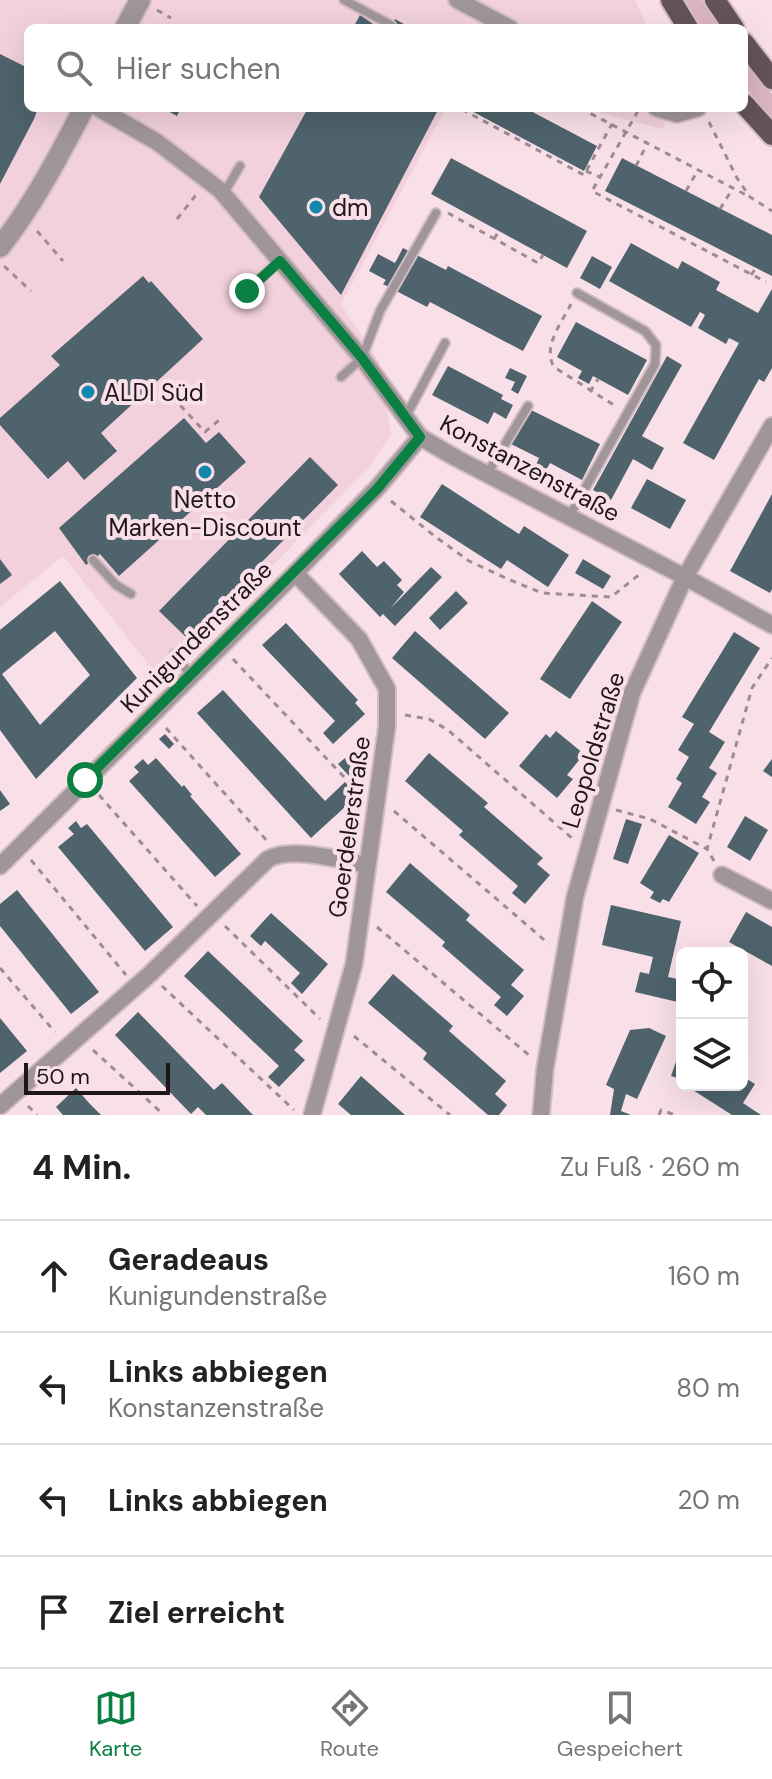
<!DOCTYPE html>
<html lang="de">
<meta charset="utf-8">
<style>
:root{--surface:#fff;--page:#f2f2f2;--text:#222;--muted:#767676;--line:#e0e0e0;--accent:#0b8043}
body{margin:0;font-family:"DM Sans",sans-serif;background:var(--page);color:var(--text)}
.controls{position:absolute;right:24px;bottom:24px;display:grid;overflow:hidden;border-radius:12px;box-shadow:0 8px 32px #0002}
.controls button{width:72px;height:72px;display:grid;place-items:center;padding:0;border:0;border-bottom:2px solid var(--line);background:var(--surface);color:var(--text);font:40px sans-serif}
.scale{position:absolute;left:24px;bottom:20px;width:146px;box-sizing:border-box;padding-left:8px;border:4px solid #1f1619;border-top:0;font-size:22px;line-height:28px;white-space:nowrap;color:#1f1619;-webkit-text-stroke:6px #f9e0e8;paint-order:stroke}
.stop{position:absolute;width:24px;height:24px;margin:-18px;border:6px solid #0b8043;border-radius:50%;background:#fff}
.stop.end{background:#0b8043;border-color:#fff;box-shadow:0 2px 8px #0008}
.list{margin:0;padding:0;list-style:none}
h2{display:flex;justify-content:space-between;align-items:center;height:104px;margin:0;padding:0 32px;font-size:34px}
h2 small{font-size:26px;font-weight:400;color:var(--muted)}
.list li{display:grid;grid-template-columns:52px 1fr auto;gap:24px;align-items:center;box-sizing:border-box;height:112px;padding:0 32px;border-top:2px solid var(--line)}
.list b{display:block;font-size:30px;white-space:nowrap}
.list p{margin:0;font-size:26px;white-space:nowrap;color:var(--muted)}
.list em{font-size:26px;font-style:normal;color:var(--muted)}
.icon{flex:none;width:44px;height:44px;fill:none;stroke:currentColor;stroke-width:2;stroke-linecap:round;stroke-linejoin:round}
.map{position:relative;flex:none;width:772px;height:1115px;overflow:hidden}
.search{position:absolute;background:var(--surface);box-shadow:0 8px 32px #0002;left:24px;right:24px;top:24px;height:88px;display:flex;align-items:center;gap:20px;box-sizing:border-box;padding:0 28px;border-radius:12px;color:var(--muted);font-size:30px}
.sheet{height:552px;background:var(--surface)}
nav{display:flex;justify-content:space-around;align-items:center;box-sizing:border-box;height:112px;border-top:2px solid var(--line);background:var(--surface);font-size:22px;color:var(--muted)}
nav a{display:grid;justify-items:center;gap:4px}
nav .on{color:var(--accent)}
.map>svg:first-child{display:block}
.built{fill:#f2d1dc}
.green{fill:#ddb4c2}
.building{fill:#4e636c;fill-rule:evenodd}
.lines{fill:none;stroke-linecap:round;stroke-linejoin:round}
.service-casing{stroke:#d2bcc3;stroke-width:12}
.minor-casing{stroke:#d2bcc3;stroke-width:20}
.tertiary-casing{stroke:#d2bcc3;stroke-width:24}
.primary-casing{stroke:#d2bcc3;stroke-width:24}
.path{stroke:#9e8c92;stroke-width:3;stroke-dasharray:6 6;stroke-linecap:butt}
.service{stroke:#a09699;stroke-width:8}
.minor{stroke:#a09699;stroke-width:16}
.tertiary{stroke:#a09699;stroke-width:20}
.primary{stroke:#645359;stroke-width:20}
.route{stroke:#0b8043;stroke-width:10}
.poi-dot{fill:#1188ac;stroke:#f9e0e8;stroke-width:3}
.labels{text-anchor:middle;dominant-baseline:central;stroke-width:8;stroke-linejoin:round;paint-order:stroke}
.poi-label{font-size:24px;fill:#1f1619;stroke:#f9e0e8;text-anchor:start}
.street-label{font-size:24px;fill:#1f1619;stroke:#f9e0e8}
</style>
<div class="map">
<svg width="772" height="1115" viewBox="0 0 772 1115">
<rect width="100%" height="100%" fill="#f9e0e8"/>
<g class="built">
<path d="M0,0H635L648,28H28V108H446L341,304L379,362L391,434L369,468L160,679L63,556L0,607Z"/>
<path d="M582,108H667L663,129Z"/>
</g>
<g class="green">
<path d="M685,0H702L721,28H702Z"/>
<path d="M744,60L772,94V118L744,86Z"/>
</g>
<g class="building">
<path d="M360,15L379,28H353Z"/>
<path d="M395,19L411,28H390Z"/>
<path d="M0,54L28,68V108H38L34,119L0,184Z"/>
<path d="M162,108H181L177,116Z"/>
<path d="M308,108H439L341,295L259,197Z"/>
<path d="M466,108H525L597,146L584,171Z"/>
<path d="M451,158L587,231L567,268L431,194Z"/>
<path d="M622,158L772,235V276L605,191Z"/>
<path d="M631,243L678,269L682,261L720,282L716,290L758,313L772,289V368L764,382L759,379L714,460L683,443L739,343L729,338L726,344L698,328L705,315L700,312L691,327L609,281Z"/>
<path d="M403,248L446,270L448,266L542,316L523,351L430,302L427,307L383,284L386,280L369,271L378,254L395,263Z"/>
<path d="M592,256L612,267L600,289L580,278Z"/>
<path d="M143,276L149,283L151,281L203,339L101,433L117,451L84,480L68,461L48,479L0,425V418L60,365L51,356Z"/>
<path d="M576,322L647,360L628,395L593,376L589,384L578,378L582,371L557,357Z"/>
<path d="M667,356L682,365L642,436L664,448L652,470L633,459L611,500L593,490Z"/>
<path d="M448,366L503,395L501,399L513,405L506,419L494,412L488,424L432,395Z"/>
<path d="M510,368L527,376L518,394L511,390L515,382L505,378Z"/>
<path d="M529,409L600,444L582,480L550,463L546,470L536,465L539,458L511,444Z"/>
<path d="M184,418L206,443L219,432L246,462L119,576L100,554L86,565L59,528Z"/>
<path d="M310,457L338,485L187,638L159,611Z"/>
<path d="M647,479L686,500L670,529L631,508Z"/>
<path d="M442,484L519,534L524,526L569,555L548,587L507,560L501,569L420,517Z"/>
<path d="M772,494V589L770,593L730,571Z"/>
<path d="M362,551L377,567L384,561L402,580L397,585L404,592L390,609L431,567L442,577L395,626L383,614L380,617L339,574Z"/>
<path d="M0,559L12,575L0,584Z"/>
<path d="M583,559L611,576L603,589L575,573Z"/>
<path d="M60,581L137,678L36,779L0,730V630ZM55,631L90,675L40,725L2,674Z"/>
<path d="M456,591L468,603L440,630L429,618Z"/>
<path d="M592,601L622,622L570,699L540,679Z"/>
<path d="M286,623L358,700L355,703L365,714L333,744L323,733L335,721L262,645Z"/>
<path d="M415,631L509,713L485,739L392,658Z"/>
<path d="M734,632L760,648L709,732L725,742L709,768L717,773L702,797L710,802L696,824L668,807L682,783L676,779L689,757L678,750L694,724L682,717Z"/>
<path d="M223,690L325,801L345,782L357,796L311,838L197,713Z"/>
<path d="M556,731L584,754L567,775L573,779L557,798L519,766L546,734L550,738Z"/>
<path d="M165,734L174,744L169,749L159,739Z"/>
<path d="M429,753L488,803L484,807L543,858L537,864L550,875L525,904L512,893L518,886L459,835L463,831L405,781Z"/>
<path d="M156,758L182,787L184,785L192,795L190,796L241,854L215,877L129,781L139,772L134,767L143,759L148,765Z"/>
<path d="M345,758L356,771L350,777L338,764Z"/>
<path d="M772,759V777L763,771Z"/>
<path d="M0,790L10,804L0,811Z"/>
<path d="M745,816L768,830L750,861L727,847Z"/>
<path d="M626,819L642,824L628,864L613,859Z"/>
<path d="M76,821L81,828L87,824L173,927L145,951L58,847L74,834L68,828Z"/>
<path d="M669,835L699,853L669,902L663,899L660,903L650,898L654,892L640,883Z"/>
<path d="M410,863L470,915L466,920L524,970L511,985L524,996L507,1016L494,1005L501,997L442,946L445,942L386,892Z"/>
<path d="M17,890L99,992L71,1014L0,926V904Z"/>
<path d="M611,905L681,921L668,977L682,980V1003L635,992L640,972L649,974L653,957L602,945Z"/>
<path d="M746,912L772,927V966L729,942Z"/>
<path d="M271,913L328,964L302,994L291,983L300,973L265,941L261,946L250,936Z"/>
<path d="M208,951L303,1041L294,1050L305,1060L279,1087L268,1077L279,1066L184,976Z"/>
<path d="M393,974L453,1026L449,1031L506,1081L495,1094L507,1105L499,1115H488L423,1059L427,1053L368,1003Z"/>
<path d="M138,1012L214,1090L222,1083L253,1115H206L198,1107L191,1114L115,1035Z"/>
<path d="M0,1018L27,1051L0,1073Z"/>
<path d="M649,1028L666,1036L637,1099L626,1094L621,1111L631,1115H610L614,1089L606,1085L630,1030Z"/>
<path d="M679,1053L682,1054V1072L680,1079L671,1076Z"/>
<path d="M361,1076L405,1115H351L338,1104Z"/>
<path d="M742,1076L755,1084L743,1103L761,1115H732L685,1085H742Z"/>
<path d="M76,1088L90,1104L101,1115H63L56,1107Z"/>
</g>
<g class="lines">
<defs>
<g id="service">
<path d="M344,0L391,25"/>
<path d="M224,193L240,166"/>
<path d="M247,291L279,261"/>
<path d="M341,377L362,358L380,311L436,213"/>
<path d="M406,416L445,343"/>
<path d="M487,474L528,406"/>
<path d="M569,517L655,364L656,345L645,331L577,293"/>
<path d="M93,560L116,585L131,594"/>
<path d="M174,654L191,675"/>
</g>
<g id="minor">
<path d="M457,0L510,28"/>
<path d="M98,108L157,142L220,190L362,358L420,437L456,458L685,577L772,625"/>
<path d="M656,108L677,114L698,108"/>
<path d="M295,573L359,639L387,689V726L354,964L312,1115"/>
<path d="M0,866L295,573L379,486L420,437"/>
<path d="M722,875L772,901"/>
<path d="M0,1106L150,974L268,859C293,846 339,860 367,865"/>
<path d="M541,1115L545,1069L575,897L632,693L685,577L772,426"/>
</g>
<g id="tertiary">
<path d="M125,28L140,0"/>
<path d="M0,247C34,204 58,157 84,108"/>
</g>
<g id="primary">
<path d="M671,0L688,28"/>
<path d="M715,0L734,28"/>
<path d="M744,43L772,79"/>
<path d="M744,104L772,135"/>
</g>
</defs>
<use href="#service" class="service-casing"/>
<use href="#minor" class="minor-casing"/>
<use href="#tertiary" class="tertiary-casing"/>
<use href="#primary" class="primary-casing"/>
<g class="path">
<path d="M157,10L171,18"/>
<path d="M467,108L465,111L584,175L612,124"/>
<path d="M580,108L750,197"/>
<path d="M638,111L592,191L766,282"/>
<path d="M709,122L737,178L750,197L772,211"/>
<path d="M636,166L647,144"/>
<path d="M586,171L600,177"/>
<path d="M686,191L698,170"/>
<path d="M720,209L733,188"/>
<path d="M448,213L538,263L543,255"/>
<path d="M177,219L196,195"/>
<path d="M37,231L63,261"/>
<path d="M494,239L499,231"/>
<path d="M4,266L31,291"/>
<path d="M751,275L756,268"/>
<path d="M571,304C562,322 542,347 554,367L617,407"/>
<path d="M164,388L205,432L219,420"/>
<path d="M590,392L598,379"/>
<path d="M391,501L437,538L469,561L508,579L542,593L611,597L640,574"/>
<path d="M233,659L359,793"/>
<path d="M405,715L429,719L448,730L573,839"/>
<path d="M166,728L268,842"/>
<path d="M99,795L197,906"/>
<path d="M616,810L650,819L707,849"/>
<path d="M394,811L549,944"/>
<path d="M31,860L126,975"/>
<path d="M714,861L707,849L752,688L772,658"/>
<path d="M225,926L320,1019"/>
<path d="M377,927L530,1056"/>
<path d="M0,968L55,1032"/>
<path d="M162,986L294,1110"/>
<path d="M354,1036L450,1115"/>
<path d="M93,1050L164,1115"/>
<path d="M28,1106L37,1115"/>
<path d="M659,1115L661,1110L675,1115"/>
</g>
<use href="#service" class="service"/>
<use href="#minor" class="minor"/>
<use href="#tertiary" class="tertiary"/>
<use href="#primary" class="primary"/>
</g>
<g class="lines">
<path class="route" d="M85,780L377,489L420,437L362,358L280,261L247,291"/>
</g>
<g class="poi-dot">
<circle cx="316" cy="207" r="8"/>
<circle cx="88" cy="392" r="8"/>
<circle cx="205" cy="472" r="8"/>
</g>
<g class="labels">
<g class="poi-label">
<text x="332" y="207">dm</text>
<text x="104" y="392">ALDI Süd</text>
<text x="205" y="499" text-anchor="middle">Netto<tspan x="205" dy="28">Marken-Discount</tspan></text>
</g>
<g class="street-label">
<text transform="translate(530 468) rotate(28)">Konstanzenstraße</text>
<text transform="translate(196 637) rotate(-45)">Kunigundenstraße</text>
<text transform="translate(593 750) rotate(-73)">Leopoldstraße</text>
<text transform="translate(349 827) rotate(-82)">Goerdelerstraße</text>
</g>
</g>
</svg>
<div class="controls">
<button><svg class="icon" aria-label="locate" viewBox="0 0 24 24"><circle cx="12" cy="12" r="6"/><path d="M12 2v4M12 18v4M2 12h4M18 12h4"/></svg></button>
<button><svg class="icon" aria-label="layers" viewBox="0 0 24 24"><path d="M12 4l9 5-9 5-9-5zM3 14l9 5 9-5"/></svg></button>
</div>
<div class="scale">50 m</div>
<div class="stop" style="left:85px;top:780px"></div>
<div class="stop end" style="left:247px;top:291px"></div>
<div class="search"><svg class="icon" aria-label="search" viewBox="0 0 24 24"><circle cx="10" cy="10" r="6"/><path d="M15 15l6 6"/></svg>Hier suchen</div>
</div>
<section class="sheet">
<h2>4 Min.<small>Zu Fuß · 260 m</small></h2>
<ul class="list">
<li><svg class="icon" aria-label="ahead" viewBox="0 0 24 24"><path d="M12 20V5M6 11l6-6 6 6"/></svg><div><b>Geradeaus</b><p>Kunigundenstraße</p></div><em>160 m</em></li>
<li><svg class="icon" aria-label="left" viewBox="0 0 24 24"><path d="M17 20v-9H6M10 6l-5 5 5 5"/></svg><div><b>Links abbiegen</b><p>Konstanzenstraße</p></div><em>80 m</em></li>
<li><svg class="icon" aria-label="left" viewBox="0 0 24 24"><path d="M17 20v-9H6M10 6l-5 5 5 5"/></svg><div><b>Links abbiegen</b></div><em>20 m</em></li>
<li><svg class="icon" aria-label="arrive" viewBox="0 0 24 24"><path d="M6 21V4h12l-3 4 3 4H6"/></svg><div><b>Ziel erreicht</b></div></li>
</ul>
</section>
<nav>
<a class="on"><svg class="icon" aria-label="map" viewBox="0 0 24 24"><path d="M3 6l6-2 6 2 6-2v14l-6 2-6-2-6 2zM9 4v14M15 6v14"/></svg>Karte</a>
<a><svg class="icon" aria-label="directions" viewBox="0 0 24 24"><path d="M12 3l9 9-9 9-9-9zM9 14v-3h6M13 9l2 2-2 2"/></svg>Route</a>
<a><svg class="icon" aria-label="saved" viewBox="0 0 24 24"><path d="M7 4h10v16l-5-4-5 4z"/></svg>Gespeichert</a>
</nav>
